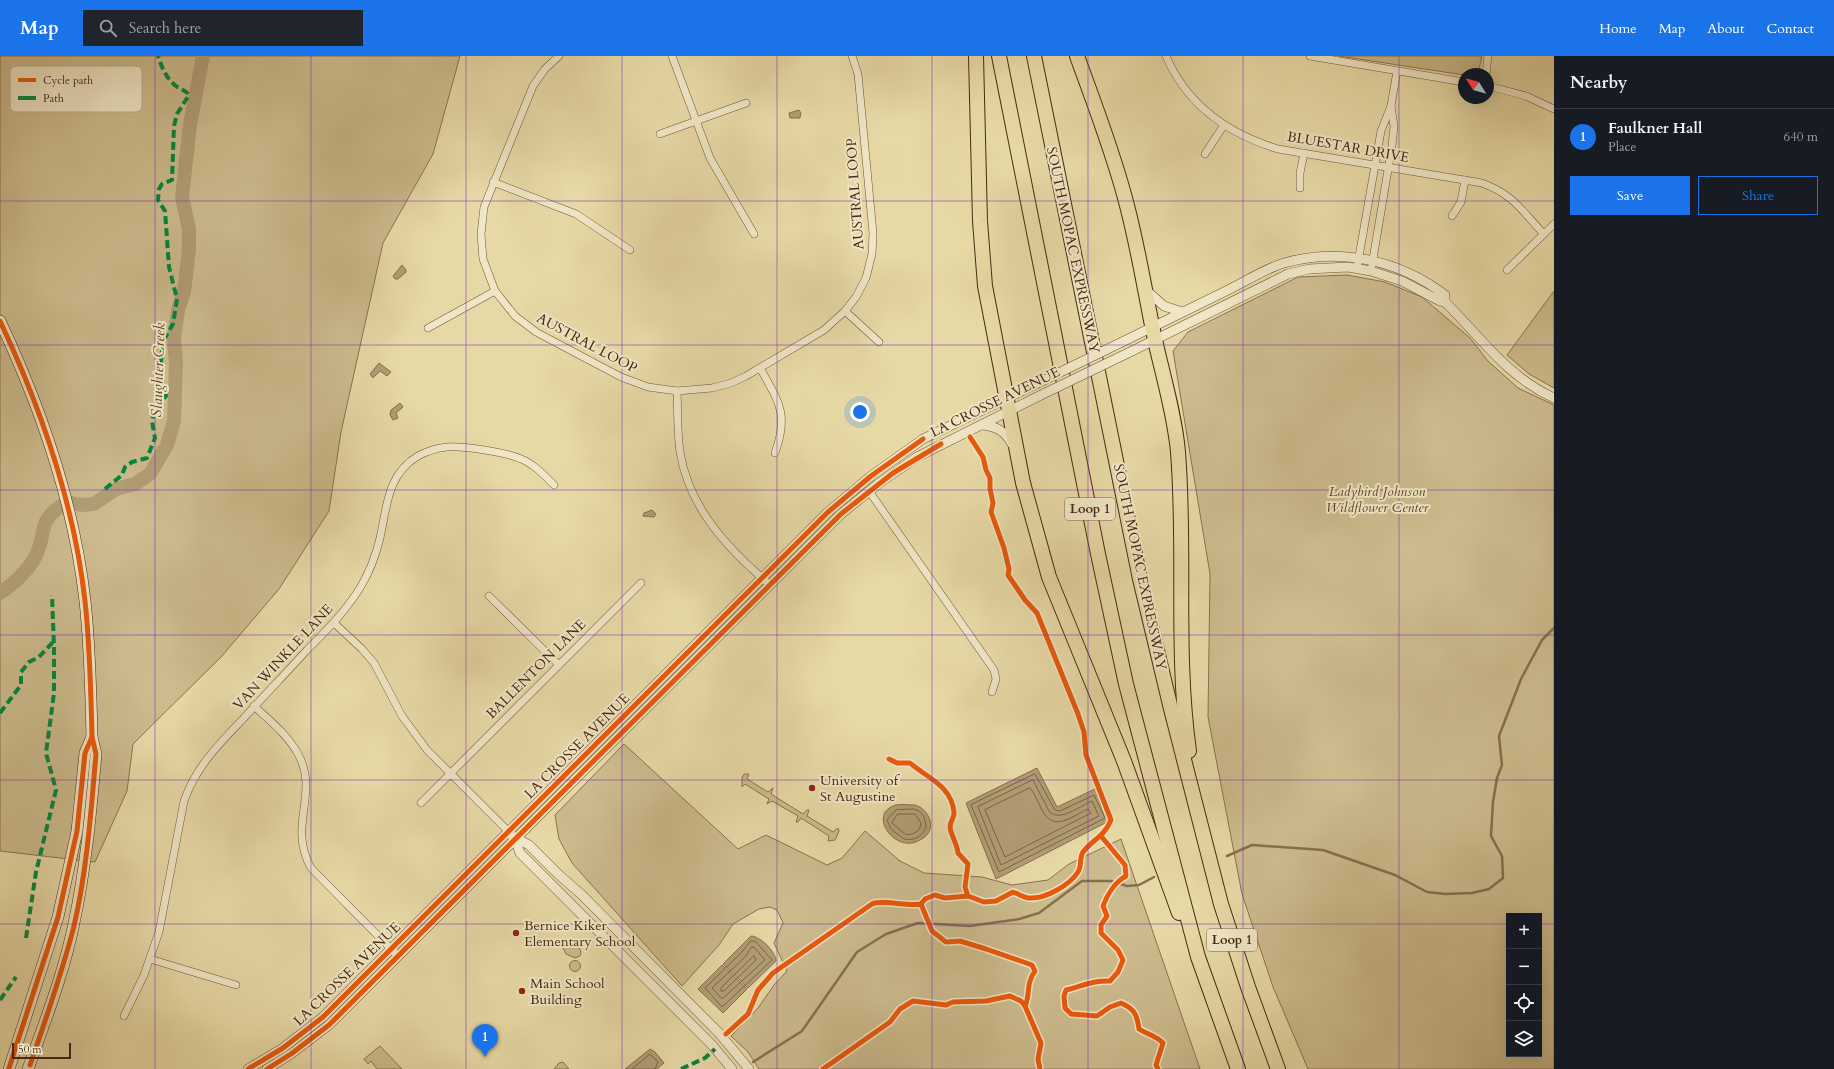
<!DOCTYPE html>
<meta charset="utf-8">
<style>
:root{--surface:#171b24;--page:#20242c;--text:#f1f3f6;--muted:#9ea1a6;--line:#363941;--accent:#1a73e8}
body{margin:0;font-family:Cardo,serif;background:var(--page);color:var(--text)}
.controls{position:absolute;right:12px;bottom:12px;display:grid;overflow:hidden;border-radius:0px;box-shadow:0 4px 16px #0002}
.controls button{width:36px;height:36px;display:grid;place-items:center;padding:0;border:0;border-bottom:1px solid var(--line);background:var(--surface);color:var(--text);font:20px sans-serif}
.compass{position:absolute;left:1458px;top:12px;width:36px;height:36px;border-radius:50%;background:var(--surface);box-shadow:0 4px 16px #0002;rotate:307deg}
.scale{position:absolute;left:12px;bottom:10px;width:59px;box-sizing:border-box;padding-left:4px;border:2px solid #492912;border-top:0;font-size:11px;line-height:14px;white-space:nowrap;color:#492912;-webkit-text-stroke:3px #efe6c5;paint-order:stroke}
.you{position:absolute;left:860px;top:356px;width:14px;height:14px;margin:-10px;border:3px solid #fff;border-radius:50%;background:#1a73e8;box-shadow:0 0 0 6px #1a73e833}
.badge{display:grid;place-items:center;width:26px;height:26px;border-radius:50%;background:var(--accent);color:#fff;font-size:13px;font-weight:700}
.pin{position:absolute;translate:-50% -33px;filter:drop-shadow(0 1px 2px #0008)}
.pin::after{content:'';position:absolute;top:21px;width:14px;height:12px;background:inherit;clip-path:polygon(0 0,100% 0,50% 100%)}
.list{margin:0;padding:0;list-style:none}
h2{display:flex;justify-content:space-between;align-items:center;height:52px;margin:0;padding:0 16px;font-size:17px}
h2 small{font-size:13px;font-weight:400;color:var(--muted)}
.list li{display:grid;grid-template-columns:26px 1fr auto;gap:12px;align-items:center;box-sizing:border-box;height:56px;padding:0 16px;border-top:1px solid var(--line)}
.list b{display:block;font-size:15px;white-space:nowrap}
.list p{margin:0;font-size:13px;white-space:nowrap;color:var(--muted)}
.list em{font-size:13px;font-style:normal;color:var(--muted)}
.actions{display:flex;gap:8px;padding:12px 16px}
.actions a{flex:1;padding:9px 0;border:1px solid var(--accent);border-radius:0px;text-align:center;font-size:14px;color:var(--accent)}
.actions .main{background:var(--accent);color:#fff}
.icon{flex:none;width:22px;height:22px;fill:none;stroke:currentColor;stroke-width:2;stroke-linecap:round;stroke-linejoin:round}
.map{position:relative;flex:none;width:1554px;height:1013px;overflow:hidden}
header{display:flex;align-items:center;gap:24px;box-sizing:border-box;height:56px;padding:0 20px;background:var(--accent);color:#fff}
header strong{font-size:19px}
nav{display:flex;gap:22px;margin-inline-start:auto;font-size:14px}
.search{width:280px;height:36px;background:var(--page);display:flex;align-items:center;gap:10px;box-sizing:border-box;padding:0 14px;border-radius:0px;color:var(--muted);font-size:15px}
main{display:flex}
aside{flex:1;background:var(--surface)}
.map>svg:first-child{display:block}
.green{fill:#ccbb8d;stroke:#8a7250;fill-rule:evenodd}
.water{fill:#b19d74;stroke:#876f4d}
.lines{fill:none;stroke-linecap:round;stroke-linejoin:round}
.shore{stroke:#7d6343;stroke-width:1}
.stream{stroke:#876f4d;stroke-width:2.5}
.river{stroke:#b19d74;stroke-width:14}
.minor-casing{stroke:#705537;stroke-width:8}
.tertiary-casing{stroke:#705537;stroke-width:10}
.secondary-casing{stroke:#492912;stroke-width:12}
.motorway-casing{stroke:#492912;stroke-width:16}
.minor{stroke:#efe6c5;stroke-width:7}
.tertiary{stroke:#efe6c5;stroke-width:9}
.secondary{stroke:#efe6c5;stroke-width:11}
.motorway{stroke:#e7d9a6;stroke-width:14}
.tertiary-bridge-casing{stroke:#705537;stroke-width:10;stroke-linecap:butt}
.tertiary-bridge{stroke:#efe6c5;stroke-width:9}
.quiet{stroke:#00873e;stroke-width:4;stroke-dasharray:8 4;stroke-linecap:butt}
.cycleway-casing{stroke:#efe6c5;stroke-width:8}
.cycleway{stroke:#e8590c;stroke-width:5}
.grid{fill:none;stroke:#7b2cbf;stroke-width:1;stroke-opacity:0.55}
.poi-dot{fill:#8f2418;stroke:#efe6c5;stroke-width:1.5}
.labels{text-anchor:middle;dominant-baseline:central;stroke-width:4;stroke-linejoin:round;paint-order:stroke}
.shield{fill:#efe6c5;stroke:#7b6248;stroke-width:1}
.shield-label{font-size:13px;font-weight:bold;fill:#492912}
.street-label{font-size:14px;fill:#492912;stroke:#efe6c5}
.park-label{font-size:14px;font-style:italic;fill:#63462b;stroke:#efe6c5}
.poi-label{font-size:14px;fill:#492912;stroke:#efe6c5;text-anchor:start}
.water-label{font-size:15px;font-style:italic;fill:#63462a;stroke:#efe6c5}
.key{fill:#efe6c5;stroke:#bdad8f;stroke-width:1}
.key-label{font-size:11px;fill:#492912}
</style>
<header>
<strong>Map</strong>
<div class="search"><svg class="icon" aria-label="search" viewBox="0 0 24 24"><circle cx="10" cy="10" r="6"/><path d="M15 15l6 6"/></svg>Search here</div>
<nav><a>Home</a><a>Map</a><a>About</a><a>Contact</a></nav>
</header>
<main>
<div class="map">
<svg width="1554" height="1013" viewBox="0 0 1554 1013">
<rect width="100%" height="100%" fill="#e7d9a6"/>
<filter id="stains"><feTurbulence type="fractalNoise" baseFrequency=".005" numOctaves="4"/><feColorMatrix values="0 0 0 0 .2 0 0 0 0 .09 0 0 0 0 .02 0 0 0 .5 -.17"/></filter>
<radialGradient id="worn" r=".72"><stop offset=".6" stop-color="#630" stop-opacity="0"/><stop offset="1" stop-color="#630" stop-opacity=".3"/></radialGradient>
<g class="green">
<path d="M0,0H460L433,98L383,187L341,376L329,455L279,533L221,601L133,688L127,735L95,806L0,795Z"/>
<path d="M1339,0H1482L1478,18L1464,19Z"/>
<path d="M1347,219L1385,226L1422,241L1470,282L1488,305L1518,332L1554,349V1013H1308L1273,931L1242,838L1208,661L1210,518L1173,295L1188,276L1298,221ZM1509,860H1539V998H1509Z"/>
<path d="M1554,235V332L1529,318L1507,299Z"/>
<path d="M624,688L738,793L766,779L827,809L842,802L865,775L900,805L924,817L982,821L1012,829L1048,824L1069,808L1121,783L1200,1013H759L748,996L731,980L758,952L774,929L787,915L774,887L783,867L777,854L770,851L759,853L733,868L719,889L682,930L572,807L559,783L555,759Z"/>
<path d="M744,718H749L747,723L768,736L773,732L771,738L803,758L807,754H809L807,760L833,776L838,772L839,775L835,784L828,785L829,780L801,762L798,766H796L798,760L772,745L767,748L769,743L745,728L742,731V722Z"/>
<path d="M569,883L577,887L581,896L580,900L575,902L566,898L562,890L564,886Z"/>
<circle cx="575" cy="910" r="5.5"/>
<path d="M380,990L402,1013H377L371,1005L368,1008L364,1003Z"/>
<path d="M563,1006L569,1013H554L559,1007Z"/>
</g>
<g class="water">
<path d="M799,54L801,57L800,62H790L789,57Z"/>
<path d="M402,209L406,214V216L398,223H395L393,220Z"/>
<path d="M379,307L391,316L387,320L380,315L373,322L370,318Z"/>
<path d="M400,347L403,351L396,357L398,362L393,364L390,359L391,354Z"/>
<path d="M652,454L656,458L654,461L643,460L644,457Z"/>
<path d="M1037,712L1057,751L1097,732L1111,764L996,823L966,747Z"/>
<path d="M915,749C924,751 933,763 930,773C929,778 924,782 920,784C895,799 866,757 896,749C902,748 909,749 915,749Z"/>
<path d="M751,880C760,880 776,896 776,905L748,932L723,908Z"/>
<path d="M722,909L747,933L723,957L698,933Z"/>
<path d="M650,993L655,996L664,1007L657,1013H625Z"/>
</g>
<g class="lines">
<g class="shore">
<path d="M1035,718L1055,754L1060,755L1094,739L1105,762L999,816L971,749Z"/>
<path d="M1033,724L1049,755C1059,767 1080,750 1092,745L1099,760L1001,809L978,751Z"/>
<path d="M1030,732C1035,737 1037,745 1041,752C1053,777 1069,762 1088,753L1091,757L1005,801L985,754Z"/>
<path d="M914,753C923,755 926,764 926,772C921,781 914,785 904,783L891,773L887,764L896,754Z"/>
<path d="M898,758H915L921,767C921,775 913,780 905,778L892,767Z"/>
<path d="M751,885H755L772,904L722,951L705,932L741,897Z"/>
<path d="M752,891H754L765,904L722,943L712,932L745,901Z"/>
<path d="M754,900L756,904L724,935H721V932Z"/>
<path d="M632,1013L650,998L658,1006L655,1013"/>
</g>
<g class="stream">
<path d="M1227,800L1252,789L1323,794L1395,819L1427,836L1445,838L1472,837L1489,833L1503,822L1502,800L1491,780L1493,746L1497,722L1502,709L1499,680L1521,623L1542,584L1554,572"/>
<path d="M753,1006L802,975L857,896L886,878L918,867L970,870L1019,863L1039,857L1082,825H1111L1127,830L1139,829L1154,821"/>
</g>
<path class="river" d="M0,537C12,529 25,517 33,505C50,478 32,467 67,446L82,449L94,448L116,433L135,428L150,418L167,389L174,365L176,308L174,283L178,254L184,236L189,193V173L182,141L190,69L203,0"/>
<defs>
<g id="minor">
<path d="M559,0L545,13L533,30L484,151L481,178L483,203L495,235L515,260L536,276L621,321L648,331L677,335L712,332L731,327L746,320L824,274L845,255L856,241L866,222L872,198L873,177L858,18L852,0"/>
<path d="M672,0L710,102L754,178"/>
<path d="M1166,0C1187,49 1229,78 1278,93L1482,127C1514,139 1521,154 1543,177"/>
<path d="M1310,0L1464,26"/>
<path d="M1486,18L1488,0"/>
<path d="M1488,30L1526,40L1554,53"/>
<path d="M660,78L746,47"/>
<path d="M1205,98L1224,69"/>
<path d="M493,126L576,158L630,194"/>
<path d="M1300,132V117L1304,97"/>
<path d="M1452,160L1461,146L1465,124"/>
<path d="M1357,212L1381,75L1391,50L1397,15"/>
<path d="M1507,214L1554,168"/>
<path d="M1371,215L1392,90L1394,70L1391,50"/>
<path d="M845,255L879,286"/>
<path d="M428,272L495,235"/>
<path d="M760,312C779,346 789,358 775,397"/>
<path d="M677,335C678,355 677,376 680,396C689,452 728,493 769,528"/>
<path d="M869,435L994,614L996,623L992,636"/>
<path d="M489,540L559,609"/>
<path d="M334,567L362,593L374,607L402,660L427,694L509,776"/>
<path d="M254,650C270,665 288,679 298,698C320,738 287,769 311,812L398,900"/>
<path d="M421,747L641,527"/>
<path d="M150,903L236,929"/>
<path d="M124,960L144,919L159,876L184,745C196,711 218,689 243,663C264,640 286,617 307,594C326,575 345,556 360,532C369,517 376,499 380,482C387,451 387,418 418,400C427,395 437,392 447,391C463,390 506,396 521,403C534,408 544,419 554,429"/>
</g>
<g id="tertiary">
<path d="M1146,234L1164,250L1182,256"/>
<path d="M1122,286C1157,269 1191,252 1226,235C1245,226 1264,213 1284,207C1340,191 1399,204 1445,239V246"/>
<path d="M1128,297L1288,218L1309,213L1348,211L1371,215L1402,225L1440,245L1445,246C1481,281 1506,320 1554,342"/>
<path d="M982,369C996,370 1005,375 1012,388"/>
<path d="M512,780L529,789L558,818L582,839L718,976L749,1013"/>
<path d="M515,783L520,797L712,989L732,1013"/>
<path d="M248,1013L283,992L323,961L828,456L871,420L923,383L1036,328"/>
<path d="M267,1013L291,998L329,969L841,458L878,428L917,401L1041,339"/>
</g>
<g id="secondary">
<path d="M0,265C42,354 74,447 85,545C90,590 91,636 92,681L96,698C91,755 86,811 74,867C64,917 45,965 28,1013"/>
<path d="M9,1013L58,861L77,775L85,697L92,681"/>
</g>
<g id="motorway">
<path d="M976,0L980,165L985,230L1023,427L1049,521L1124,705L1179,857"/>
<path d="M999,0L1098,498L1126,628L1198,901L1238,1013"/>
<path d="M1034,0L1140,523L1171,653L1221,848L1248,931L1278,1013"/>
<path d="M1077,0C1094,47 1112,93 1125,142C1138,189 1145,237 1155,284C1163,320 1175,360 1178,396C1186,496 1175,595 1189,695"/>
</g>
</defs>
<use href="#minor" class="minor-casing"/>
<use href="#tertiary" class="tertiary-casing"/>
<use href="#secondary" class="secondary-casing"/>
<use href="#motorway" class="motorway-casing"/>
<use href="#minor" class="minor"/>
<use href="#tertiary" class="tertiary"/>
<use href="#secondary" class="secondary"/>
<use href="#motorway" class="motorway"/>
<defs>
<g id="tertiary-bridge">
<path d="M1036,328L1122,286"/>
<path d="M1041,339L1128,297"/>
</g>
</defs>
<use href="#tertiary-bridge" class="tertiary-bridge-casing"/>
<use href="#tertiary-bridge" class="tertiary-bridge"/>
<g class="quiet">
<path d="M105,433L122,419L125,411L132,406L147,402L155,382L152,365L155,352L166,340L160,315L163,285L173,268L177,243L169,211L165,155L158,144L159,133L162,128L172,124L174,70L177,58L189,39C186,34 181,34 176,30C166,22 162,12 158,0"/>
<path d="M0,657L21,629V616L29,606L39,601L54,585"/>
<path d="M26,882L36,816L56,734L46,697L54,637V591L52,539"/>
<path d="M0,944L16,921"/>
<path d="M681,1013L705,1002L715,993"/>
</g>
<defs>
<g id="cycleway">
<path d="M0,265C42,354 74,447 85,545C90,590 91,636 92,681L96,698C91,755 87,814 74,870C62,917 46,963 30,1009"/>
<path d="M970,381L983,401L986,414L990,422V433L993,447L991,456L1004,492L1009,513L1008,519L1025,544L1037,557L1078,658L1084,676L1086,699L1111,764C1104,781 1093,783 1083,796C1079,803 1082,810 1078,816C1070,829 1045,843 1030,842C1024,842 1019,838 1013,836L996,845L984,846L968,840L945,842L935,839L925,843L921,848L932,875L946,886L960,885L986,893L1032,909L1035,915C1025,929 1031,937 1025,950L1041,987L1038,1003L1040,1013"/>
<path d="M889,703L897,707H910C927,722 951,729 954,756C955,761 950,765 950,771C951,780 957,787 958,797L968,808L965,831L968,840"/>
<path d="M1101,780L1125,809L1126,820C1115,826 1107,839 1103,850L1107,860L1101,869V877L1118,894L1123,904L1118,916L1110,925C1094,924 1082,930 1066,934L1064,940L1065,952L1071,958L1097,960L1110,951L1121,947C1135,953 1137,959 1139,973C1147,978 1157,980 1163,987L1156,1009L1158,1013"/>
<path d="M726,978L748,958L758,934L773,917L872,848C883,843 907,851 921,848"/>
<path d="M9,1012L58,861L77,775L85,697L92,681"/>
<path d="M248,1013L283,992L323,961L828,456L871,420L923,383"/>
<path d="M267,1013L291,998L329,969L841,458L893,417L941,388"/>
<path d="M823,1013L890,966L900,953L913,945L946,949L953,946L986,945L1010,940L1021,945L1025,950"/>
</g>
</defs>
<use href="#cycleway" class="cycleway-casing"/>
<use href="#cycleway" class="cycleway"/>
</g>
<path class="grid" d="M155,0V1013M311,0V1013M466,0V1013M622,0V1013M777,0V1013M932,0V1013M1088,0V1013M1243,0V1013M1399,0V1013M0,145H1554M0,289H1554M0,434H1554M0,579H1554M0,724H1554M0,868H1509M1539,868H1554"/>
<g class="poi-dot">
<circle cx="812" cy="732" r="4"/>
<circle cx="516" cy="877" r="4"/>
<circle cx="522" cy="935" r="4"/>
</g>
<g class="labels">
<g class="shield">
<rect x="1065" y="442" width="50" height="22" rx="3"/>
<rect x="1207" y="873" width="50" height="22" rx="3"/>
</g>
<g class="shield-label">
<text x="1090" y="453">Loop 1</text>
<text x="1232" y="884">Loop 1</text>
</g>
<g class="street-label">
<text transform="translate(1348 91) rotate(10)">BLUESTAR DRIVE</text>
<text transform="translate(855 138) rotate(-94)">AUSTRAL LOOP</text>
<text transform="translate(1073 194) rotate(78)">SOUTH MOPAC EXPRESSWAY</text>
<text transform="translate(587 287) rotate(28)">AUSTRAL LOOP</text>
<text transform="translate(995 346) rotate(-26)">LA CROSSE AVENUE</text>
<text transform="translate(1140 511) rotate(78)">SOUTH MOPAC EXPRESSWAY</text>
<text transform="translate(283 601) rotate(-47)">VAN WINKLE LANE</text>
<text transform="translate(536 613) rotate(-45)">BALLENTON LANE</text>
<text transform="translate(577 690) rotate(-45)">LA CROSSE AVENUE</text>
<text transform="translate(347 918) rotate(-44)">LA CROSSE AVENUE</text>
</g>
<g class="park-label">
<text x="1377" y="435">Ladybird Johnson<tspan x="1377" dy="16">Wildflower Center</tspan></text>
</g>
<g class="poi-label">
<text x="820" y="724">University of<tspan x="820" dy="16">St Augustine</tspan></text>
<text x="524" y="869">Bernice Kiker<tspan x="524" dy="16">Elementary School</tspan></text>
<text x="530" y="927">Main School<tspan x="530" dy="16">Building</tspan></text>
</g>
<g class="water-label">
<text transform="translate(158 314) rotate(-88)">Slaughter Creek</text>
</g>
</g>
<rect x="10" y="10" width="132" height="46" rx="6" class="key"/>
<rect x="18" y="22" width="18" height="4" fill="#e8590c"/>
<rect x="18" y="40" width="18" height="4" fill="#00873e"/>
<g class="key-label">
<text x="43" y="28">Cycle path</text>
<text x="43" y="46">Path</text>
</g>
<rect width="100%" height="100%" filter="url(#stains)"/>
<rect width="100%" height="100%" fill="url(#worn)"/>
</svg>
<div class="controls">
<button>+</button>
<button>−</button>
<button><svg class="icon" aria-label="locate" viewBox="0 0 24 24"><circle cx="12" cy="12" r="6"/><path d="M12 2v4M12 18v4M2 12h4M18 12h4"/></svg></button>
<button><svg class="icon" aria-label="layers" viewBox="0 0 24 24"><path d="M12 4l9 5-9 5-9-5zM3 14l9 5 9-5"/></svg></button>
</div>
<svg class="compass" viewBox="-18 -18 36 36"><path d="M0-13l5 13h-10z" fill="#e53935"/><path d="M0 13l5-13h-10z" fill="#9ea1a6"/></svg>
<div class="scale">50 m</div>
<div class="you"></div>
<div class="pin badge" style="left:485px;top:1001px">1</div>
</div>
<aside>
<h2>Nearby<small></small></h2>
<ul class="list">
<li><span class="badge">1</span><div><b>Faulkner Hall</b><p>Place</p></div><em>640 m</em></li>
</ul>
<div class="actions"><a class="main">Save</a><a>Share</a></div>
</aside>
</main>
